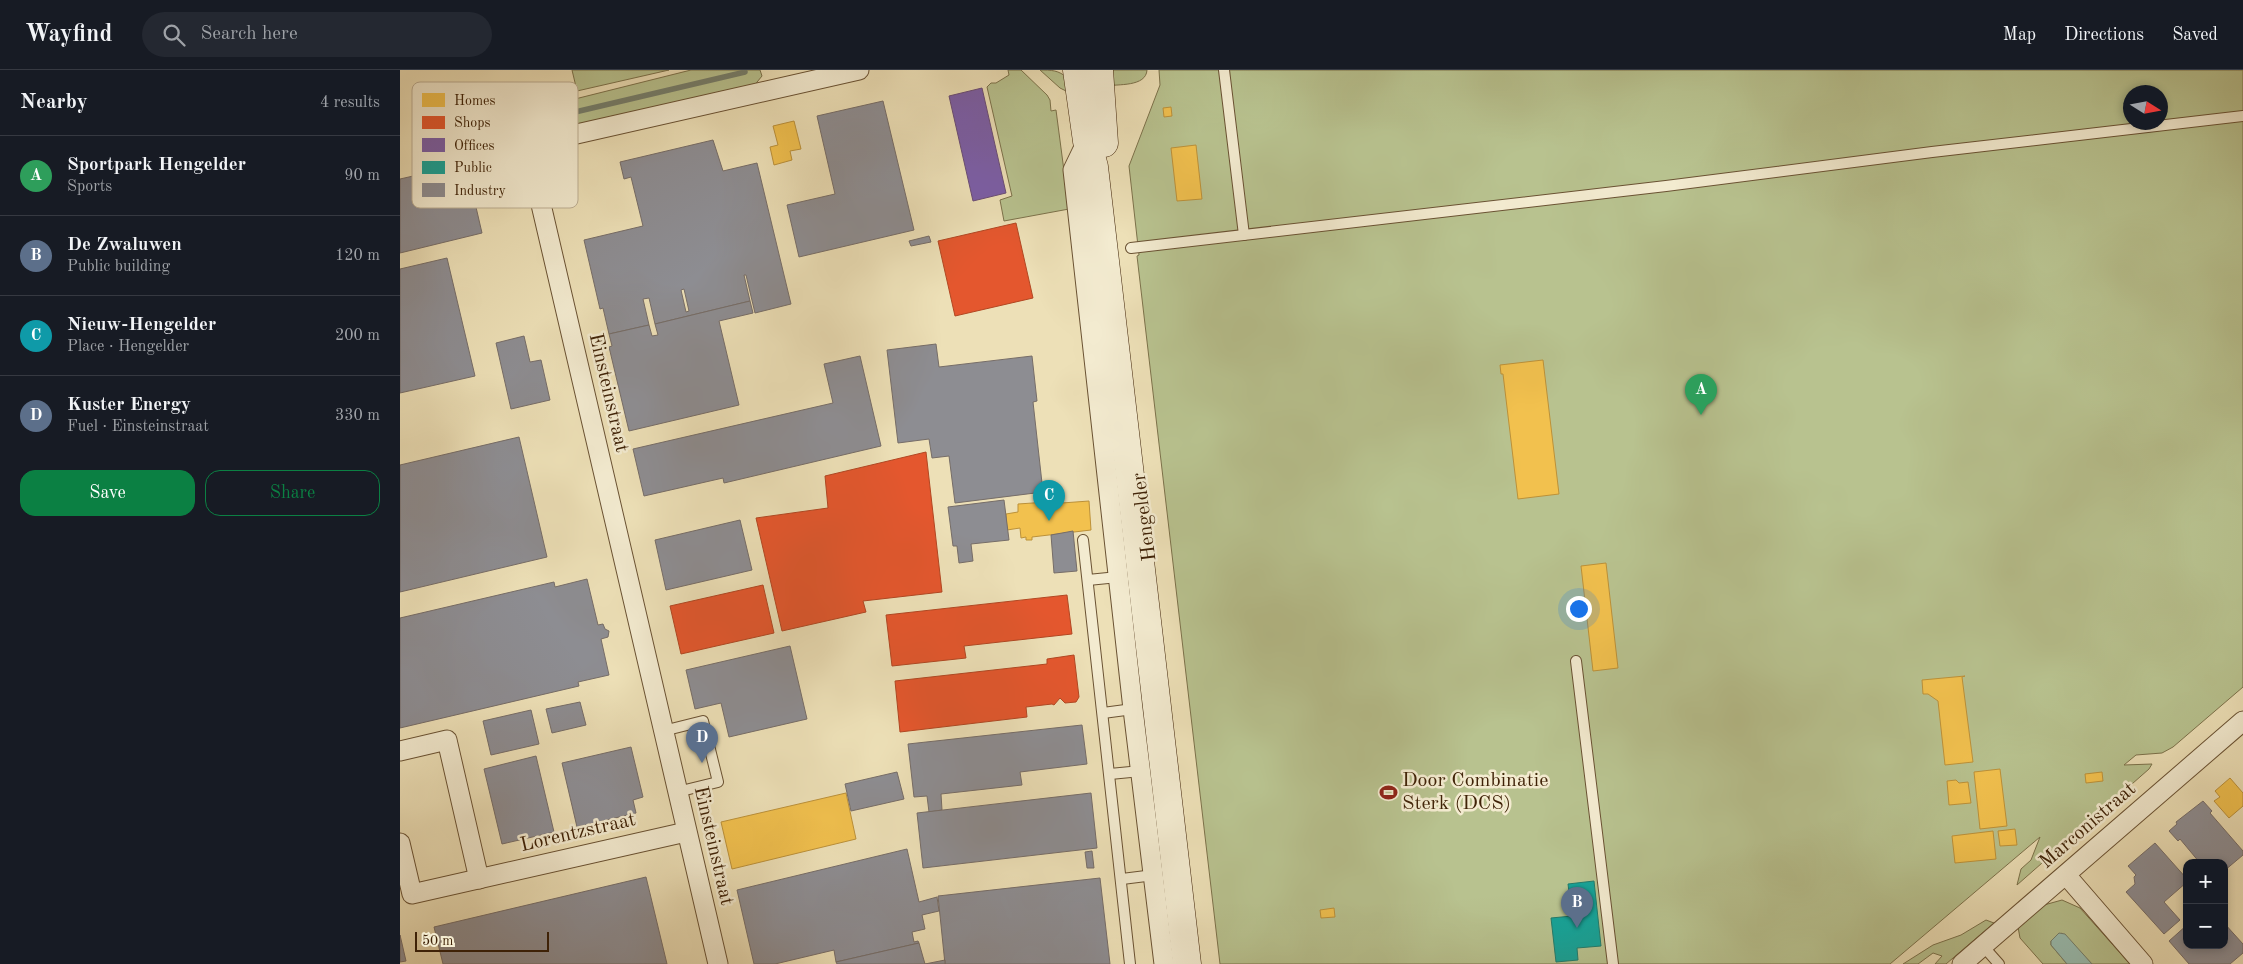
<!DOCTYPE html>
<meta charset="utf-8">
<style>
:root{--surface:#171b24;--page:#242831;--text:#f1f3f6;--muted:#9ea1a6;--line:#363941;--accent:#0b8043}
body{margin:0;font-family:"Old Standard TT",serif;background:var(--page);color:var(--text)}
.controls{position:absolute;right:15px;bottom:15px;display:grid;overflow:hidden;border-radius:10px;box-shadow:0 2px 8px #0003}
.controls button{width:45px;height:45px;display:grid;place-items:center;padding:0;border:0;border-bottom:1px solid var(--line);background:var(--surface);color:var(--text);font:25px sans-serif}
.compass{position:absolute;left:1723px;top:15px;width:45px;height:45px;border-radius:50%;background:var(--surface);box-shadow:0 2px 8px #0003;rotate:101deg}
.scale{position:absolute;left:15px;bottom:12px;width:134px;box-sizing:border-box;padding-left:5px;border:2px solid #3f2207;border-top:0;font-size:14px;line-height:18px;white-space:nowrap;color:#3f2207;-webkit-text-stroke:4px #f3ebd0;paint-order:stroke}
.you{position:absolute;left:1178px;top:538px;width:18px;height:18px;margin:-12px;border:4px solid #fff;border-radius:50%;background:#1a73e8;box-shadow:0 0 0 8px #1a73e833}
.badge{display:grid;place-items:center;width:32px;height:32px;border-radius:50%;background:var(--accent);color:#fff;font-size:16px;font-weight:700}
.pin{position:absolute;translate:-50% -41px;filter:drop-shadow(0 1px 2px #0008)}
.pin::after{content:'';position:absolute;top:26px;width:18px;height:15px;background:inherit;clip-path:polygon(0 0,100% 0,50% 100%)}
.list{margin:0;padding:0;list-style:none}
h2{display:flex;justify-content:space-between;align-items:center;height:65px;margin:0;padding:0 20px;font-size:21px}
h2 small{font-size:16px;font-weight:400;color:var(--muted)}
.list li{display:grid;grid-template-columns:32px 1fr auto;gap:15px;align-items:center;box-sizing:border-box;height:80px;padding:0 20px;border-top:1px solid var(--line)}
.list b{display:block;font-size:19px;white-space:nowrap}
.list p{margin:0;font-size:16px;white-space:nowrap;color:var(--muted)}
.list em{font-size:16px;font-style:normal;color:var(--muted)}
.actions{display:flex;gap:10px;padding:15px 20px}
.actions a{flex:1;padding:11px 0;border:1px solid var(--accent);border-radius:15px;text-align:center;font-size:18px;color:var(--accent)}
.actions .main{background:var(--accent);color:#fff}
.icon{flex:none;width:28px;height:28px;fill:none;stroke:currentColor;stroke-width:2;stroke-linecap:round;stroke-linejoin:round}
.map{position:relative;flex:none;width:1843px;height:894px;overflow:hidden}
header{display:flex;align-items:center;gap:30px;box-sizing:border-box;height:70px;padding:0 25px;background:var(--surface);border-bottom:1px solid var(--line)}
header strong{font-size:24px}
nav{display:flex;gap:28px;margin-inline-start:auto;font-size:18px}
.search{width:350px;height:45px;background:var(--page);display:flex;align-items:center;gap:12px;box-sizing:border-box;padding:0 18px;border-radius:28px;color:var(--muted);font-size:19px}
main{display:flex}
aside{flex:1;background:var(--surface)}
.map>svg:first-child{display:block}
.green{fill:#b8c28f;stroke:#7c724b;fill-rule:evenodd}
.water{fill:#99bdb1;stroke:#757f6d}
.homes{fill:#f2c14e;stroke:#bc9139}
.shops{fill:#e4572e;stroke:#b24722}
.offices{fill:#7b5ea7;stroke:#694c77}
.public{fill:#17a398;stroke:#237c6c}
.industry{fill:#8d8d92;stroke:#766d68;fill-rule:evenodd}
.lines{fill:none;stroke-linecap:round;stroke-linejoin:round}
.stream{stroke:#757f6d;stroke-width:5.5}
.lane-casing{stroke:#6a5233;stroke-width:12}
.street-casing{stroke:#6a5233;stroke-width:21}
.secondary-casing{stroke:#3f2207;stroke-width:29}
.lane{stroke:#f3ebd0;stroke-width:10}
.street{stroke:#f3ebd0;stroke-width:19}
.secondary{stroke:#f3ebd0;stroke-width:28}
.labels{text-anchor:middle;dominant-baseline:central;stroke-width:5;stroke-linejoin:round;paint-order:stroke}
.street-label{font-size:20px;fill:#3f2207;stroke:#f3ebd0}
.poi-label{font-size:20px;fill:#3f2207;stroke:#f3ebd0;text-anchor:start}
.key{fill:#f3ebd0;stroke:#bdaf94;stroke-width:1}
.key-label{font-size:14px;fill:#3f2207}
</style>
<header>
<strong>Wayfind</strong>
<div class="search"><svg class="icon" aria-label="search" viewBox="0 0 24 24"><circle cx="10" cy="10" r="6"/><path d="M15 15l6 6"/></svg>Search here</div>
<nav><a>Map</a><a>Directions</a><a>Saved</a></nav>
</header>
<main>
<aside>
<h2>Nearby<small>4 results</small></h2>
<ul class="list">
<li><span class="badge" style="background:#2e9e5b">A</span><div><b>Sportpark Hengelder</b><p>Sports</p></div><em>90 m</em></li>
<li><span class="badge" style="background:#5c6f8a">B</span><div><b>De Zwaluwen</b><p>Public building</p></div><em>120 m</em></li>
<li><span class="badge" style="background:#0f9aa8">C</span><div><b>Nieuw-Hengelder</b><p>Place · Hengelder</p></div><em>200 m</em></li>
<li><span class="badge" style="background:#5c6f8a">D</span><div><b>Kuster Energy</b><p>Fuel · Einsteinstraat</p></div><em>330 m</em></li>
</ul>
<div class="actions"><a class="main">Save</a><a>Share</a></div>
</aside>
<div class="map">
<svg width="1843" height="894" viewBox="0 0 1843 894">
<rect width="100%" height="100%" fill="#ede0b7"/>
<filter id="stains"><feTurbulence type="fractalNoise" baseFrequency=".004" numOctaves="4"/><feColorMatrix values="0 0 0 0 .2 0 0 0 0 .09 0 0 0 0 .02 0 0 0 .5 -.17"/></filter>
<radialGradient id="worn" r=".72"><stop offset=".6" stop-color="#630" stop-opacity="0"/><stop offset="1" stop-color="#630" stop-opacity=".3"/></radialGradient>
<g class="green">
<path d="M172,0H269L177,21Z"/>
<path d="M291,0H360L362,6L353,17L157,63L139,70L125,64L121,46L167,34V31Z"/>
<path d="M608,0H621L647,25L650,30L651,41L656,40L669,139L604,151L600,130L612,126L587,17L591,13H596L609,5Z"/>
<path d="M640,0C651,0 659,0 667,8L666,21L660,18Z"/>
<path d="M709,0H747C746,17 718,14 705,16Z"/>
<path d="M759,0H1843V617L1773,677L1762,683L1736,685L1724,695L1752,694L1749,699L1617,815L1621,799L1631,790L1640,767L1490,894H820L737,186L739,185L729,96L760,15ZM1730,22H1760V52H1730Z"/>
<path d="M1662,830L1680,838L1730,894H1692L1662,863L1651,871V875L1667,894H1643L1620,868L1618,857L1644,835Z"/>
<path d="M1586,850L1594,853L1546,894H1535L1542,886L1533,883L1518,894H1503L1533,875L1561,865Z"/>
</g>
<path class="water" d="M1659,863L1665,864L1692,894H1667L1651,875V871Z"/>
<g class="homes">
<path d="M771,37L772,46L764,47L763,38Z"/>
<path d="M394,51L401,79L390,81L392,90L374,95L370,77L378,75L373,56Z"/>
<path d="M796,75L802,129L777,131L771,78Z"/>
<path d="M1143,290L1159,424L1118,429L1103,304H1101L1100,295Z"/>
<path d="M662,431V433L689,431L691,460L632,467V470H626V467L621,468L620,458L607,460L606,444L618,442V434Z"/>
<path d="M1206,493L1218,598L1193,601L1181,496Z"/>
<path d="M1565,606L1562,607L1573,692L1545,695L1538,631L1528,624H1523L1522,610Z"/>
<path d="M1600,699L1607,756L1580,759L1574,702Z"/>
<path d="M1702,702L1703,711L1686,713L1685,704Z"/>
<path d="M1830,708L1843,723V736L1829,748L1814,731L1820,727L1815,721Z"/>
<path d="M1556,710L1559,713L1568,712L1571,733L1549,735L1547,711Z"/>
<path d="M446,723L456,769L332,799L321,752Z"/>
<path d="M1615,759L1617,775L1600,776L1598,761Z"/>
<path d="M1593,761L1596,789L1555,793L1552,766Z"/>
<path d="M934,838L935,847L921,848L920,840Z"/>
</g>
<g class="shops">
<path d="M616,153L633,228L555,246L538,171Z"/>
<path d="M526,382L542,522L463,531L466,542L382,561L356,448L428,438L425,406Z"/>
<path d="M363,515L374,563L281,584L270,536Z"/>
<path d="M667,525L672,564L564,576L566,588L492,596L486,545Z"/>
<path d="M674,585L679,627L676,632L665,633L660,628L654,635L652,634L626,637L627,647L500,662L495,611L647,594V589Z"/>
</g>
<path class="offices" d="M582,18L606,123L573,131L549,26Z"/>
<path class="public" d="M1194,811L1201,876L1177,878L1178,890L1156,892L1151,848L1172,846L1168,814Z"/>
<g class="industry">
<path d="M483,31L514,160L399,187L387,135L435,124L417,46Z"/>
<path d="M313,70L323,101L357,93L391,234L355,243L346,205H344L350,231L255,254L249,228L243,229L249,255L209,264L203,238L200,239L184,170L243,156L231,107L224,109L220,92ZM284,219L289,241L286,242L281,220Z"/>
<path d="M66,94L82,163L0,183V109Z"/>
<path d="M529,166L531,172L511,176L509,171Z"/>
<path d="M47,188L75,306L0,323V199Z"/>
<path d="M350,231L353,243L319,251L339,335L229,361L209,277L212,276L209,264L249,255L252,266L258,265L255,254Z"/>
<path d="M124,266L130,292L141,290L150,330L111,339L96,273Z"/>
<path d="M536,274L539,297L632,286L637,331L633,332L643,422L555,433L549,386L532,388L529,369L498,373L487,280Z"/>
<path d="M460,286L481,376L324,413L323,408L244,426L233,379L433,333L424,294Z"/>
<path d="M119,367L147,487L0,522V395Z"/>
<path d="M604,430L609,470L571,474L573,491L559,493L557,476H553L548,437Z"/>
<path d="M340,450L352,500L266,520L255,470Z"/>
<path d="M673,461L677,501L654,503L651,465Z"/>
<path d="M187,509L198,555L203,554L205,559L209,561L208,567L201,569L209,605L178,612L179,616L0,658V548L154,512L155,517Z"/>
<path d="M390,576L407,649L329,667L321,633L295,639L286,600Z"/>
<path d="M180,632L186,655L152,663L146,639Z"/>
<path d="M131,640L139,674L91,685L83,651Z"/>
<path d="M682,655L687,694L620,702L622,715L541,724L542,740L529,742L527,726L514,727L508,674Z"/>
<path d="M231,677L243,727L233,730L236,743L177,757L162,693Z"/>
<path d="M136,686L154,762L102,774L84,699Z"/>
<path d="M497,702L504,729L451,741L445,714Z"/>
<path d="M691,723L697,778L523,798L517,743Z"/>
<path d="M1803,731L1812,741L1810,743L1843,781V785L1824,801V793H1800L1780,769L1778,771L1769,761L1777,754L1776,752Z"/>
<path d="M1755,773L1787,809V812L1764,832L1780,850L1764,864L1726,822L1735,814L1734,807L1736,805L1728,796Z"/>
<path d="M507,779L519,832L537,827L539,841L522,845L525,859L512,862L514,872L518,871L519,873L436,892L434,880L375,894H354L337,820Z"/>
<path d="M692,781L694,798H687L685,782Z"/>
<path d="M246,807L267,894H43L34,857Z"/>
<path d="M700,808L710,894H545L538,826Z"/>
<path d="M1824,853L1843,874V883L1830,894H1789L1769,871L1787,855V875H1824Z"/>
<path d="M0,865L6,891L0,892Z"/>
<path d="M519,873L525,894L545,890V894H437L436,892Z"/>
</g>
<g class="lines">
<path class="stream" d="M137,51L345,2"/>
<defs>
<g id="lane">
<path d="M824,0L844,165"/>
<path d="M731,178L1266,116L1532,82L1843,46"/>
<path d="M683,470L730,894"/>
<path d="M688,510L718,507"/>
<path d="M1176,591L1213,894"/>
<path d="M703,643L733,639"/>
<path d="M263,661L303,651L318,712L277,722"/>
<path d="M710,704L741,701"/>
<path d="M722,809L754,805"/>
<path d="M1583,876L1599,894"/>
</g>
<g id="street">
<path d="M687,71L673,100L733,639L764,894"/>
<path d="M0,681L47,670L79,809"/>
<path d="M0,773L12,824L286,762"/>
<path d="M1666,805L1743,894"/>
<path d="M318,894L136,113C137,89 141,83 159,68L459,0"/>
<path d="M1562,894L1843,651"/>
</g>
<g id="secondary">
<path d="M677,0L687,71L694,97L787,894"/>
<path d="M699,0L704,73"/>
</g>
</defs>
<use href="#lane" class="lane-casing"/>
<use href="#street" class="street-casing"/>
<use href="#secondary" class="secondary-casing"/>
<use href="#lane" class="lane"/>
<use href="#street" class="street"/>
<use href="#secondary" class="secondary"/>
</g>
<defs>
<symbol id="stadium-bare" viewBox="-9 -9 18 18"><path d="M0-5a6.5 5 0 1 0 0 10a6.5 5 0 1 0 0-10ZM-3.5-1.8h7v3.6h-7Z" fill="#8f2418" stroke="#f3ebd0" stroke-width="2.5" paint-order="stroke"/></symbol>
</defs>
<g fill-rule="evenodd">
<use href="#stadium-bare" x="976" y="710" width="25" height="25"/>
</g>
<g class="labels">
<g class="street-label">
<text transform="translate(208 323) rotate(77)">Einsteinstraat</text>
<text transform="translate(745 447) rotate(-97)">Hengelder</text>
<text transform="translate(1688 756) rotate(-41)">Marconistraat</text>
<text transform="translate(178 763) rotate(-13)">Lorentzstraat</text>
<text transform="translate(313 776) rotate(77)">Einsteinstraat</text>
</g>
<g class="poi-label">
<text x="1002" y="711">Door Combinatie<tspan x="1002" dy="23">Sterk (DCS)</tspan></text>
</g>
</g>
<rect x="12" y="12" width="166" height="126" rx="8" class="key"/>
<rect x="22" y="23" width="23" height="14" fill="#f2c14e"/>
<rect x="22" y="46" width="23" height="13" fill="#e4572e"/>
<rect x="22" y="68" width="23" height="14" fill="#7b5ea7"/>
<rect x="22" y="91" width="23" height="13" fill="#17a398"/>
<rect x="22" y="113" width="23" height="14" fill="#8d8d92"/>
<g class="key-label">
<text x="54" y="35">Homes</text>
<text x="54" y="57">Shops</text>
<text x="54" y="80">Offices</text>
<text x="54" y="102">Public</text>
<text x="54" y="125">Industry</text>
</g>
<rect width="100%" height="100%" filter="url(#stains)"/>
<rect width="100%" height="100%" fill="url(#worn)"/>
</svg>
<div class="controls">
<button>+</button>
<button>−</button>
</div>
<svg class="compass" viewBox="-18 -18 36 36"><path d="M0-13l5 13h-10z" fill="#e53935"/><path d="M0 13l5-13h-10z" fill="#9ea1a6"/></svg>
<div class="scale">50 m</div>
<div class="you"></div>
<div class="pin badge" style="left:1301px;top:345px;background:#2e9e5b">A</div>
<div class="pin badge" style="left:1177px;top:858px;background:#5c6f8a">B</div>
<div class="pin badge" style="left:649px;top:451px;background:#0f9aa8">C</div>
<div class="pin badge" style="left:302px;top:693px;background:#5c6f8a">D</div>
</div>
</main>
